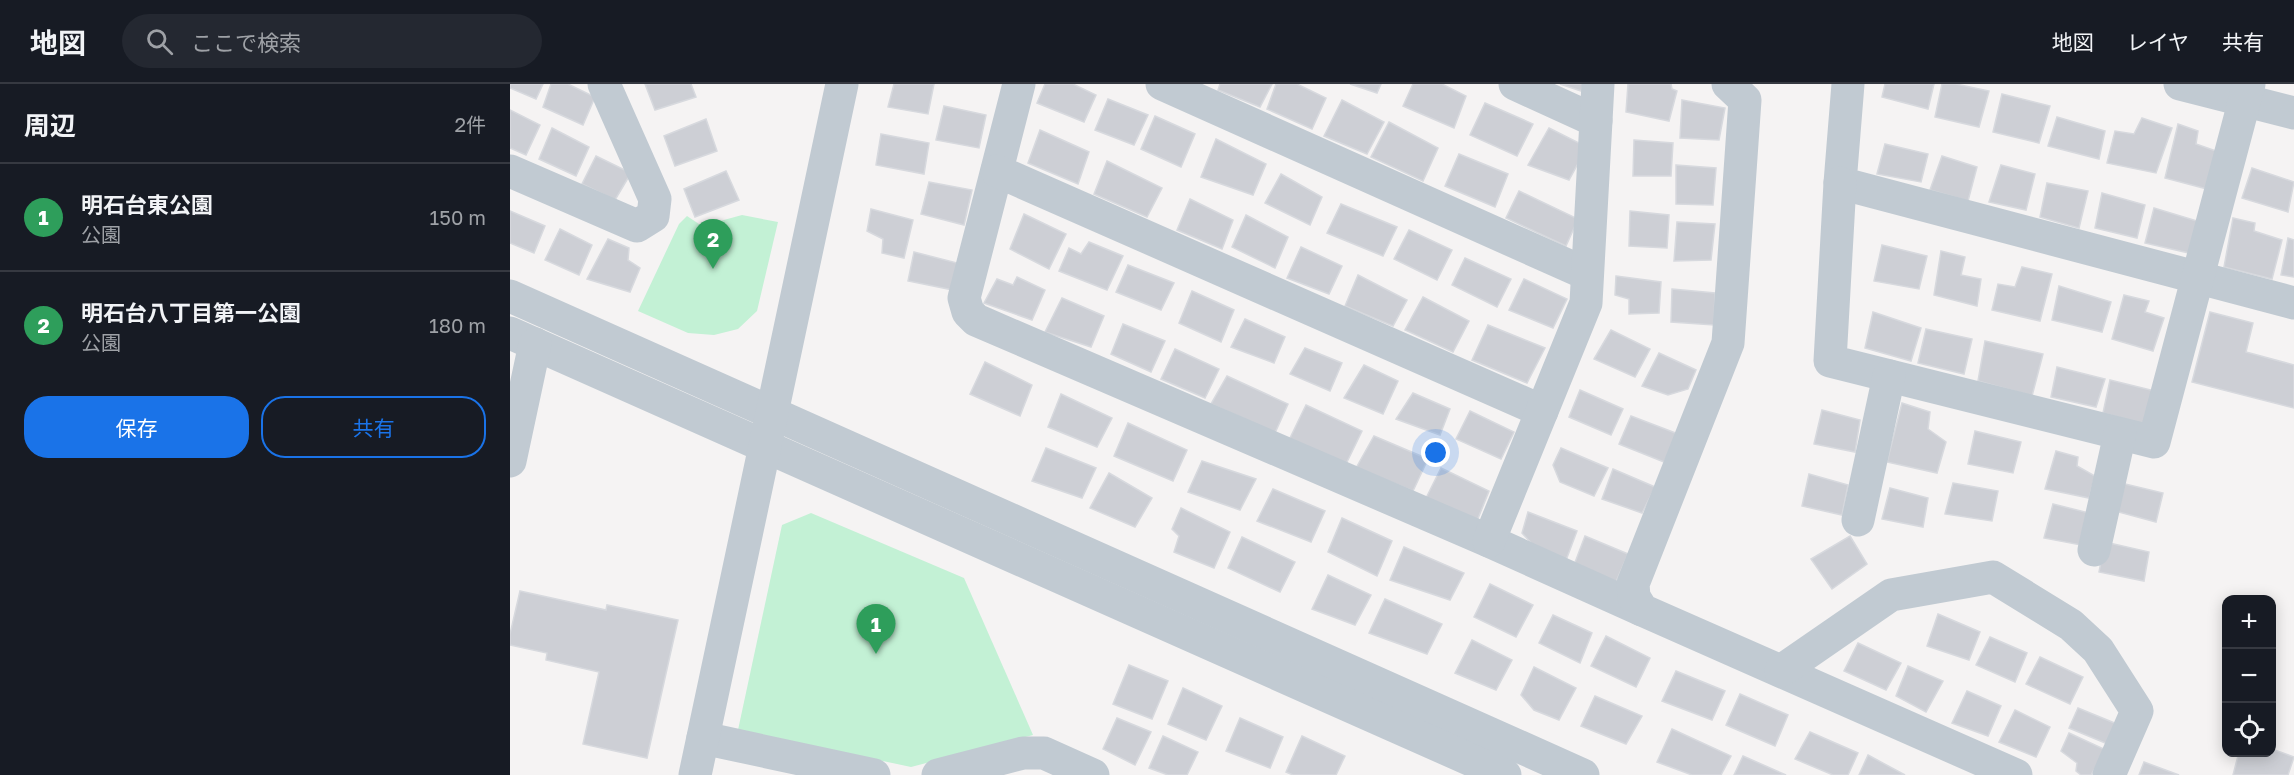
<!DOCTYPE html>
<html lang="ja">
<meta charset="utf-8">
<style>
:root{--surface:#171b24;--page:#242831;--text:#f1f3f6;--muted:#9ea1a6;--line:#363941;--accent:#1a73e8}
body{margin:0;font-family:"Golos Text","Noto Sans JP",sans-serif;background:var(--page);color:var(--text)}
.controls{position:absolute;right:18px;bottom:18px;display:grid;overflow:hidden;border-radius:12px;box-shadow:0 3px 15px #0003}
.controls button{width:54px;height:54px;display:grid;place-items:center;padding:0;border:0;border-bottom:2px solid var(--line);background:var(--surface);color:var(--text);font:30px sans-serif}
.you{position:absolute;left:926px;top:369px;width:21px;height:21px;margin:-15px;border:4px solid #fff;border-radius:50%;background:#1a73e8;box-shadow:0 0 0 9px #1a73e833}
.badge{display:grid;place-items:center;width:39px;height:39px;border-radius:50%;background:var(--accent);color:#fff;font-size:20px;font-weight:700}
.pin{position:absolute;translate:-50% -50px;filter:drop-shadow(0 2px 3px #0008)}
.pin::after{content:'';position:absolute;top:32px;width:21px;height:18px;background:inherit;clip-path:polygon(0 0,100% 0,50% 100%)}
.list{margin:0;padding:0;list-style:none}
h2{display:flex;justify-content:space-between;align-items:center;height:78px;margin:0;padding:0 24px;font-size:26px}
h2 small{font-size:20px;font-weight:400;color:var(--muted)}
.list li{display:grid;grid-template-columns:39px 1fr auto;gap:18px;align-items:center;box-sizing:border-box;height:108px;padding:0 24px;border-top:2px solid var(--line)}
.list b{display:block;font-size:22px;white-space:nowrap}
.list p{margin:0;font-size:20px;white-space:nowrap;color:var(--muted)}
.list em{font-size:20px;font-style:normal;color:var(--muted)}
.actions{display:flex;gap:12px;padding:18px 24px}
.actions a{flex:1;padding:14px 0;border:2px solid var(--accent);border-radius:24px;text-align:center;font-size:21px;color:var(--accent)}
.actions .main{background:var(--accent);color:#fff}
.icon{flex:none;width:33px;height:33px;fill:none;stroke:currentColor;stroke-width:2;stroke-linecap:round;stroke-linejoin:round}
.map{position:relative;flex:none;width:1784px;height:691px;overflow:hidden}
header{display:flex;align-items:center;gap:36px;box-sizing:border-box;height:84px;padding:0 30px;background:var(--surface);border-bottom:2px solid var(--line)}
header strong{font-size:28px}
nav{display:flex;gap:33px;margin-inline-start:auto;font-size:21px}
.search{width:420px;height:54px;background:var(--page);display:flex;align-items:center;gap:15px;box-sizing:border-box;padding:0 21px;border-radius:33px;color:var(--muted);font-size:22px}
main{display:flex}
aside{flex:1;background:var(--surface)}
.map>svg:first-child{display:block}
.green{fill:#c3f1d5}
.building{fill:#cdcfd5;stroke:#d7d9de;stroke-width:1.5}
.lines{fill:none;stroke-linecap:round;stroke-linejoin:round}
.minor{stroke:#c1cad2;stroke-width:33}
</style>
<header>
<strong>地図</strong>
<div class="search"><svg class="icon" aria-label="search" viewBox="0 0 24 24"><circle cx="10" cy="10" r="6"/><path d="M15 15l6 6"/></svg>ここで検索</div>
<nav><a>地図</a><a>レイヤ</a><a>共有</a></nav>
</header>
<main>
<aside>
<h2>周辺<small>2件</small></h2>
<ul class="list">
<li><span class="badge" style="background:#2e9e5b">1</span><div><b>明石台東公園</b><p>公園</p></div><em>150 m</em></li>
<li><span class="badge" style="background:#2e9e5b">2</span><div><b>明石台八丁目第一公園</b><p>公園</p></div><em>180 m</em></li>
</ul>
<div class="actions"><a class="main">保存</a><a>共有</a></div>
</aside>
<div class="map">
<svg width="1784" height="691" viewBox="0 0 1784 691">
<rect width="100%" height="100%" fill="#f5f3f3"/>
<g class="green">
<path d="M232,131L268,138L247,227L228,245L204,251L178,249L128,227L169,140L177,132L192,142Z"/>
<path d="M301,429L454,494L523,651L401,683L228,646L272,441Z"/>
</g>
<g class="building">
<path d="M0,0H33L26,15L0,4Z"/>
<path d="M41,0H58L85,13L73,41L33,23Z"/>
<path d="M135,0H181L186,13L145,26Z"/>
<path d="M384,0H424L418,30L378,23Z"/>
<path d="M535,0H563L586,11L574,38L527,19Z"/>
<path d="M710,0H762L750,23L708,6Z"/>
<path d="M766,0H787L816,14L802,45L757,25Z"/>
<path d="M840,0H871L867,9Z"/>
<path d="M903,0H932L956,12L944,44L893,22Z"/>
<path d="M1050,0H1073L1071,7Z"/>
<path d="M1118,0H1161L1162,5L1167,7L1159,37L1116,28Z"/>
<path d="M1375,0H1424L1418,25L1372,13Z"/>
<path d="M1432,0H1446L1479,7L1469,43L1425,33Z"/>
<path d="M1492,10L1540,22L1529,59L1483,48Z"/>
<path d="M598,15L638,31L624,61L585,46Z"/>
<path d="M832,16L874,38L857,70L814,52Z"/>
<path d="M1172,16L1215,24L1209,56L1170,54Z"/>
<path d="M975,19L1023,40L1007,72L960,51Z"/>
<path d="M434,22L476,31L469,64L426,56Z"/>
<path d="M0,26L30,41L16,71L0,64Z"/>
<path d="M645,32L685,50L671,83L631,65Z"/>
<path d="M1547,33L1595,47L1589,75L1538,62Z"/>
<path d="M1632,34L1662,44L1646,89L1597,79L1605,47L1624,50Z"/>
<path d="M196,35L207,67L165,82L154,52Z"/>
<path d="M879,38L928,64L913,97L861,73Z"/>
<path d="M1668,40L1688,47L1686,60L1706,67L1697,105L1655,94Z"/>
<path d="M42,44L79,63L66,92L29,75Z"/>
<path d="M1039,44L1077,63L1059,96L1018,81Z"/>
<path d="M530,46L579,68L568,100L518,79Z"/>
<path d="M371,50L419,59L414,90L366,81Z"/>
<path d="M706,55L756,80L743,111L691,93Z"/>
<path d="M1124,56L1163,59L1161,92H1123Z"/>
<path d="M1375,60L1418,70L1411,98L1367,90Z"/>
<path d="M949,70L998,90L985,123L935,102Z"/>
<path d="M86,72L121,89L105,116L72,100Z"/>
<path d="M1432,72L1467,83L1458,117L1420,106Z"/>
<path d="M597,77L652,104L637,133L584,110Z"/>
<path d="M1166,81L1206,84L1203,121L1166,120Z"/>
<path d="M1491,81L1525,90L1516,126L1479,118Z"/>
<path d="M1742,84L1784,98L1778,128L1732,114Z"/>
<path d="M216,87L229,116L185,133L174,105Z"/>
<path d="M771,90L812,113L800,141L755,119Z"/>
<path d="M419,98L462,106L454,141L411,130Z"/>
<path d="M1537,99L1578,107L1569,144L1530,133Z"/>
<path d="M1009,107L1068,135L1056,162L996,134Z"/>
<path d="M1592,109L1635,121L1627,154L1585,144Z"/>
<path d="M680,115L723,136L712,165L667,146Z"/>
<path d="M831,120L887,143L873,172L817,149Z"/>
<path d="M1644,124L1687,137L1679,169L1635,159Z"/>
<path d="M361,125L403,136L394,174L372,169L373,155L357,147Z"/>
<path d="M0,127L35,142L24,169L0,159Z"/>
<path d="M1120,127L1159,131L1157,164L1119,162Z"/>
<path d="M514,130L556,150L539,185L500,165Z"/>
<path d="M736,131L778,153L765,184L722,163Z"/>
<path d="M1723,134L1745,139L1744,147L1772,156L1762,195L1714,183Z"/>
<path d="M1167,138L1205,140L1201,176L1164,177Z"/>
<path d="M50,145L82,161L69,191L35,176Z"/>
<path d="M899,146L942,166L927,196L884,175Z"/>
<path d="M1778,154L1784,156V193L1771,191Z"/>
<path d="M98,155L119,164L118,176L130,184L120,208L77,195Z"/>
<path d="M579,158L613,172L597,206L549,187L559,164L571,170Z"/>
<path d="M1372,161L1417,172L1409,205L1364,197Z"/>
<path d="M791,163L832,182L819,210L777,194Z"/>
<path d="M1431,167L1455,173L1451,191L1471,195L1467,222L1424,211Z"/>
<path d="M404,168L451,180L448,207L398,197Z"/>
<path d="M955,174L1001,195L987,223L942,201Z"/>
<path d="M618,181L664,199L651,226L606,208Z"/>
<path d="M1512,183L1542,190L1530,237L1482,226L1488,200L1505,203Z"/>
<path d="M848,191L897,216L883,242L835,222Z"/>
<path d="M1106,192L1151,198L1149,229L1119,230V215L1105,211Z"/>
<path d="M507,193L535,206L522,236L474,219L487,195L503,201Z"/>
<path d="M1014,195L1057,215L1043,244L999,226Z"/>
<path d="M1549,202L1601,218L1592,248L1542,236Z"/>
<path d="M1162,205L1205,209L1204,241L1161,238Z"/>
<path d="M682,207L724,226L711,258L669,239Z"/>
<path d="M1614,211L1639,217L1635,228L1654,234L1643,267L1602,255Z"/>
<path d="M913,213L959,237L943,268L895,246Z"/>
<path d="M552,214L594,232L581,263L535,248Z"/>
<path d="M1363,228L1411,244L1401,277L1355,264Z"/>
<path d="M1700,228L1743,239L1736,268L1784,281V324L1682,298Z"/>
<path d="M735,235L775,253L764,279L721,263Z"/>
<path d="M613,240L655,257L641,288L601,270Z"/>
<path d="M978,241L1035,264L1017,299L962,276Z"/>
<path d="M1416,245L1462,255L1454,290L1408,279Z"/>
<path d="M1101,246L1140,265L1125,293L1084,275Z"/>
<path d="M1475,257L1533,270L1522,312L1468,297Z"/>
<path d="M795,264L832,279L820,307L780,290Z"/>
<path d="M665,265L709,285L695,314L651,295Z"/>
<path d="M1149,269L1186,286L1178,305L1158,311L1132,302Z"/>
<path d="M475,278L522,301L510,332L460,310Z"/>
<path d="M854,281L888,297L873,330L834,314Z"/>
<path d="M1547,283L1595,295L1586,323L1541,313Z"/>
<path d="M717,292L778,320L765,349L701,320Z"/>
<path d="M1600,296L1645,307L1636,341L1593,329Z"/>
<path d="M1070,306L1113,325L1101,351L1059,333Z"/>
<path d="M903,309L940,325L930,351L886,335Z"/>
<path d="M551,310L602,334L587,363L538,343Z"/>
<path d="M1392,319L1420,328L1418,345L1436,358L1427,389L1377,378Z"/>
<path d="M796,321L852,347L836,380L779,356Z"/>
<path d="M1312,326L1350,336L1345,368L1304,360Z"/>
<path d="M960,327L1004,348L991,375L946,355Z"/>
<path d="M1121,332L1168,350L1154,378L1109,360Z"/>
<path d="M618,339L677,366L663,397L604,372Z"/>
<path d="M1465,347L1511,358L1503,389L1458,380Z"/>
<path d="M864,352L918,375L903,407L846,384Z"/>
<path d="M536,364L586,384L572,414L522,397Z"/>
<path d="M1051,364L1098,384L1084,412L1050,398L1043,381Z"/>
<path d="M1546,367L1568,373L1567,382L1585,392L1579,414L1535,405Z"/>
<path d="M692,377L746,395L730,426L678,408Z"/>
<path d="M931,384L979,407L967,437L915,416Z"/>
<path d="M1103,385L1145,403L1132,429L1092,415Z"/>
<path d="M599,389L642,414L625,443L580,424Z"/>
<path d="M1299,390L1338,401L1332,431L1292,422Z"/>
<path d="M1443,399L1488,407L1482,437L1435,430Z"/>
<path d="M1611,399L1653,409L1646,438L1605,427Z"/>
<path d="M1380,404L1418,414L1413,443L1372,435Z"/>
<path d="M763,405L815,427L801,458L747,437Z"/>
<path d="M1543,420L1583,430L1576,462L1534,454Z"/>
<path d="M671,424L720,448L704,484L664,468L669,452L662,445Z"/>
<path d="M1018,428L1067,447L1055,479L1033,472L1012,449Z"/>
<path d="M832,434L882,457L867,492L818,468Z"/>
<path d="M1075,452L1118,470L1105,500L1064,481Z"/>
<path d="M1340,452L1357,480L1322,505L1301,475Z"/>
<path d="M732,453L785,478L770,508L718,484Z"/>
<path d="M1595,458L1639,468L1634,497L1589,488Z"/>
<path d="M894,463L954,489L940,516L880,496Z"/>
<path d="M818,491L861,511L845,541L802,525Z"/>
<path d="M980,500L1023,521L1006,553L964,533Z"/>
<path d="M10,507L96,526L97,521L168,536L137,674L73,660L89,588L36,576L37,569L0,561V550Z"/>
<path d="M875,515L932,540L917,570L859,549Z"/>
<path d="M1428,530L1470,548L1459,576L1417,562Z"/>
<path d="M1043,531L1082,549L1070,579L1029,559Z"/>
<path d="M1096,552L1140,574L1126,603L1081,582Z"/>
<path d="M1480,553L1517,569L1505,598L1466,581Z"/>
<path d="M962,556L1002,576L986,606L945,589Z"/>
<path d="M1348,559L1391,579L1376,606L1334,587Z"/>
<path d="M1530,573L1573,593L1560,620L1516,600Z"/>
<path d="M619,581L658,597L642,635L603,620Z"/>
<path d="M1398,582L1433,597L1416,628L1386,612Z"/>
<path d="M1024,583L1066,604L1049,636L1024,626L1011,611Z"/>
<path d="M1166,587L1215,607L1202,636L1152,617Z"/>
<path d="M673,604L712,622L696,656L658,640Z"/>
<path d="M1457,607L1491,622L1478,652L1442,639Z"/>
<path d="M1230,610L1278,631L1265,662L1216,641Z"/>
<path d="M1085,612L1132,632L1116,660L1071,642Z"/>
<path d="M1568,624L1607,640L1600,661L1559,644Z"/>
<path d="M1505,626L1540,643L1526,673L1489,658Z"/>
<path d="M607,634L641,648L625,681L593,665Z"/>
<path d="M730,634L773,653L760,684L716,667Z"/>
<path d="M1162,645L1221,672L1211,691H1182L1147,678Z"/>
<path d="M1300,648L1348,669L1338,691H1323L1285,675Z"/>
<path d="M1559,649L1596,666L1581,691H1571L1566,687L1567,679L1551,667Z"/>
<path d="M653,652L688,668L677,691H658L639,684Z"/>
<path d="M792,652L835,672L826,691H783L776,688Z"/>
<path d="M1762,665L1784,673L1778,691H1723L1729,668H1762Z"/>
<path d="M1358,671L1395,691H1349Z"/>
<path d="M1233,672L1276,691H1224Z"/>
<path d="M1634,678L1669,691H1629Z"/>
</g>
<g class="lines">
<g class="minor">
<path d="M509,0L454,214L458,228L466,236L979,457L1132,526"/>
<path d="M652,0L1077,190"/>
<path d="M1005,0L1086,37"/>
<path d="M1218,0L1235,16L1218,259L1123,500L1124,513L1132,526L1506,691"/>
<path d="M1338,0L1330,99L1784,219"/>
<path d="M1670,0L1784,29"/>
<path d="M0,87L127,142L143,132L145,115L94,0"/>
<path d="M487,87L1032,327"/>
<path d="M1330,99L1320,277L1644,358L1739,0"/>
<path d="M0,212L1073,691"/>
<path d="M0,249L995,691"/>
<path d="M0,377L25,260"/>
<path d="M1348,436L1379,292"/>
<path d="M979,457L1076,219L1088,0"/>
<path d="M1584,466L1610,350"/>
<path d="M1271,587L1381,511L1483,493L1561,541L1588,566L1627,627L1599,691"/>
<path d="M193,654L364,691"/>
<path d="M185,691L332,0"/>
<path d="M428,691L513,669H534L583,691"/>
</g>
</g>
</svg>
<div class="controls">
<button>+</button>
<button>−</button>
<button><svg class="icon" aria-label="locate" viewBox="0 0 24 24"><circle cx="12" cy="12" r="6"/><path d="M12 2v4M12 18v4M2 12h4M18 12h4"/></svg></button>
</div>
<div class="you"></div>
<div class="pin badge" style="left:366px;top:570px;background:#2e9e5b">1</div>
<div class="pin badge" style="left:203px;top:185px;background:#2e9e5b">2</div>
</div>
</main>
